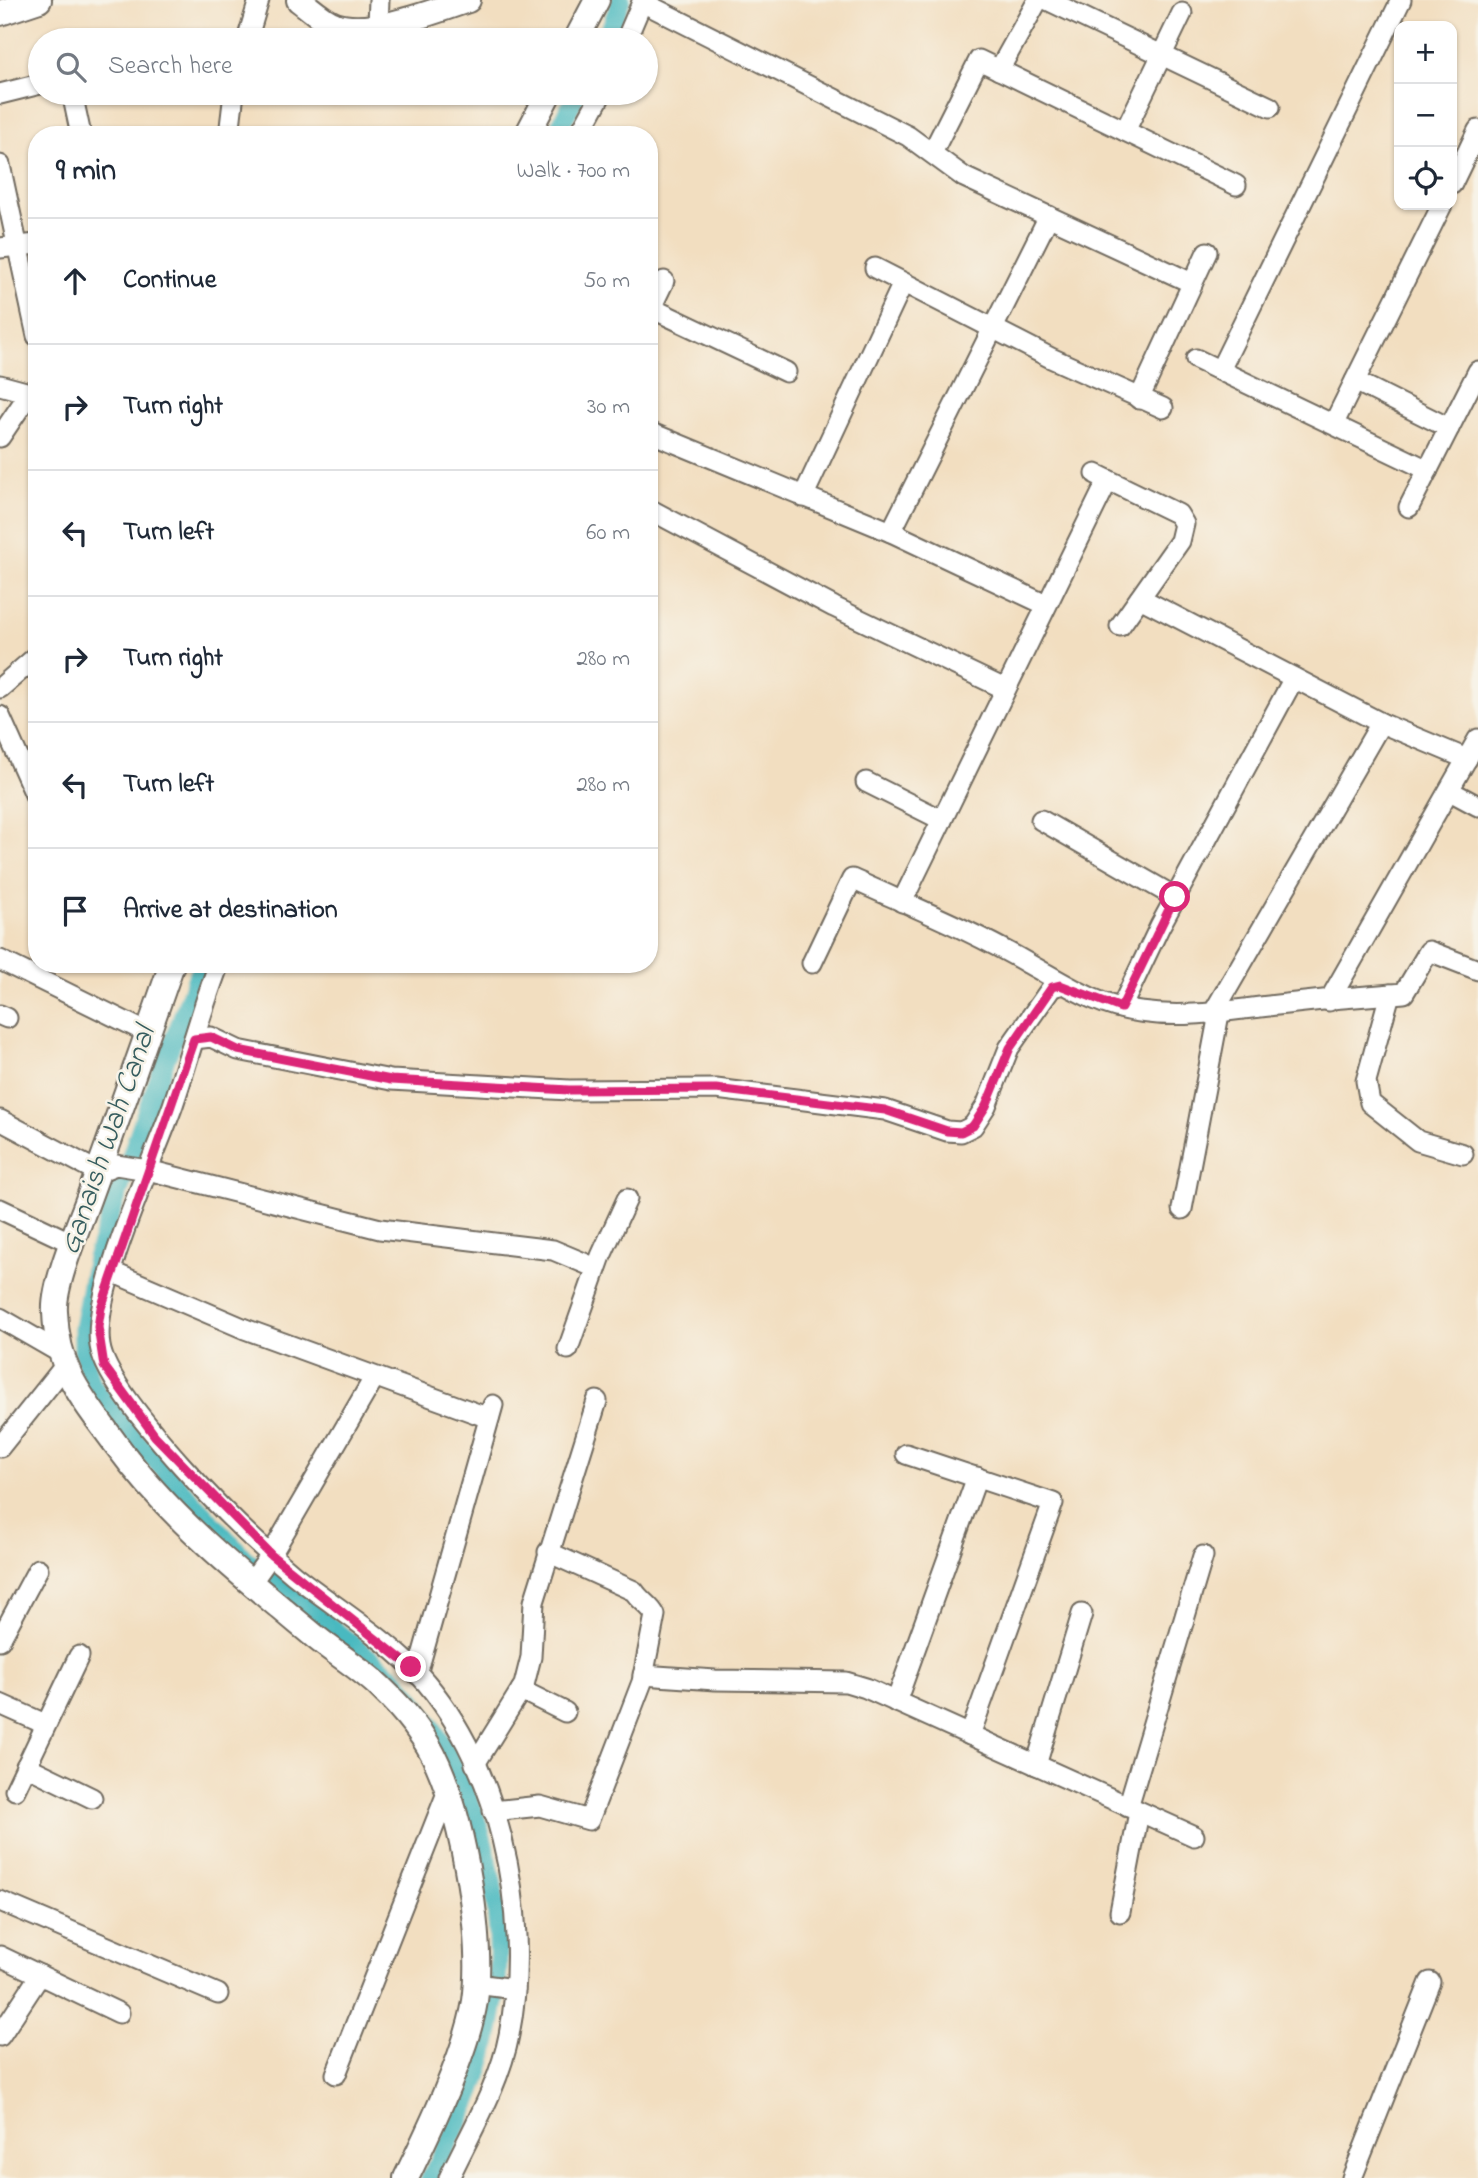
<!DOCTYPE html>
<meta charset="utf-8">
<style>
:root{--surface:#fff;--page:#f6f6f7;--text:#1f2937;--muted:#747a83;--line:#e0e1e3}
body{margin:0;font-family:"Indie Flower",sans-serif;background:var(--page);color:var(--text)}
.controls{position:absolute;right:21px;top:21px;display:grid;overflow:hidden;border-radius:14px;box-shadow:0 2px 5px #0004}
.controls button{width:63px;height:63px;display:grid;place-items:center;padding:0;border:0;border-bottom:2px solid var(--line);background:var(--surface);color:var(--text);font:35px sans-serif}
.stop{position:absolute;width:21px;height:21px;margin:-16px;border:5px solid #db2777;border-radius:50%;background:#fff}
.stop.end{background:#db2777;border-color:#fff;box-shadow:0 2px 7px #0008}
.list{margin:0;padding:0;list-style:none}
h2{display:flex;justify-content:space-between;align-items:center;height:91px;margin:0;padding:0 28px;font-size:30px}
h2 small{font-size:23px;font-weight:400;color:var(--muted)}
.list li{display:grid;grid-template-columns:46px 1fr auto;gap:21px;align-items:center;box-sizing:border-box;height:126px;padding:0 28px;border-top:2px solid var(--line)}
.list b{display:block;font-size:26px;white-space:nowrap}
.list em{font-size:23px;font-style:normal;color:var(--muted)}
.icon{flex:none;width:38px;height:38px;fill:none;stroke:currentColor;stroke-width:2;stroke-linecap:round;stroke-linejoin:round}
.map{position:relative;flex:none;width:1478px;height:2178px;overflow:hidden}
.search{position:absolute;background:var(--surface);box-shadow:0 2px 5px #0004;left:28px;top:28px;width:630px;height:77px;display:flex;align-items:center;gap:18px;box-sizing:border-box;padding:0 24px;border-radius:38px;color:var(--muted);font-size:26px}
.panel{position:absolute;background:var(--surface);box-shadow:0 2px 5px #0004;left:28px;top:126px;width:630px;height:847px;border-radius:28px}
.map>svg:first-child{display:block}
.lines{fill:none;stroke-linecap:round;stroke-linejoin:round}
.canal{stroke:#4ab9c0;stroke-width:19}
.minor-casing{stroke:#716a5f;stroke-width:23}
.tertiary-casing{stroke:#716a5f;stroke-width:28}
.minor{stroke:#fff;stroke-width:19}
.tertiary{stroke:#fff;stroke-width:24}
.route{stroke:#db2777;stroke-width:9}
.labels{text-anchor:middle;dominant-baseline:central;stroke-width:5;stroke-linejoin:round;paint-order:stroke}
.water-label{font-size:30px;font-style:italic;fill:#365d5f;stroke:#f7f3e8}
</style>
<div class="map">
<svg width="1478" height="2178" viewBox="0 0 1478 2178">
<rect width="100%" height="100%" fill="#f7f3e8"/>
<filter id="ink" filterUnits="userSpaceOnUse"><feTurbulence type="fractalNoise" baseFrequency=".0143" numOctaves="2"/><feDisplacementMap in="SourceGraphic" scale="14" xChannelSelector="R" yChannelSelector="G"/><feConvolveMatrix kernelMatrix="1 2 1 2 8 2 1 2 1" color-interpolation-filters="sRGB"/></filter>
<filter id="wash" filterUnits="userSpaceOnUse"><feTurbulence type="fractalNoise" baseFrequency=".00686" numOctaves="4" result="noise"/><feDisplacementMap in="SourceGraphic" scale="28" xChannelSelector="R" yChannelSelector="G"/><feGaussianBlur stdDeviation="1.57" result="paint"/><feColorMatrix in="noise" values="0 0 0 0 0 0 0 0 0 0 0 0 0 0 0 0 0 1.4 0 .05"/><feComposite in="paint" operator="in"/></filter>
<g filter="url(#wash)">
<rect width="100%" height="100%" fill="#f2dec0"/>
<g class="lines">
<g class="canal">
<path d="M606,40L621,0"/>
<path d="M555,135L578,93"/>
<path d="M202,964L146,1112L96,1258L83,1328V1353L92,1384L118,1420L244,1558L396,1679C488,1787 522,1930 481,2067C470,2106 449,2142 430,2178"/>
</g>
</g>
</g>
<g filter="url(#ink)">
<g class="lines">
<defs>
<g id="minor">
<path d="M1047,0L1270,107"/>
<path d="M642,2L908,136L964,177L1192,283"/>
<path d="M378,24L379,0"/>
<path d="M247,40L259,0"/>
<path d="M626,40L643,0"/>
<path d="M999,70L1038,0"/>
<path d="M72,93L81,135"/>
<path d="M0,94L40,84"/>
<path d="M1125,131L1182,13"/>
<path d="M229,135L234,93"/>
<path d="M579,135L602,93"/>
<path d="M932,153L979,60L1236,185"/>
<path d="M0,165L37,336"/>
<path d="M1452,184L1478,130"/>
<path d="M0,248L37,244"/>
<path d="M875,268L1051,358L1163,408"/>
<path d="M649,307L786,372"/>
<path d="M651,308L664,281"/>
<path d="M1196,359L1428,470"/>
<path d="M1220,370L1401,0"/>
<path d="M1355,381L1449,428"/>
<path d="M0,385L37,395"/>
<path d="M1139,399L1207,252"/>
<path d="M1334,423L1442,205"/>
<path d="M649,432L891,532L1046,605"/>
<path d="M0,437L29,394"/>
<path d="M1096,474L1178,514L1184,524L1180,541L1120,626"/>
<path d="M803,497L903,283"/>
<path d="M1409,507L1478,371"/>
<path d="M649,509L834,607L1005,689"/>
<path d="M891,532L1049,216"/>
<path d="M1140,598L1381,723L1467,759"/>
<path d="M0,688L37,656"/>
<path d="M0,716L37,799"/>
<path d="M866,782L942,820"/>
<path d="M1450,791L1478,806"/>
<path d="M1041,820L1175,897"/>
<path d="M902,902L1108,480"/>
<path d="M0,960L148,1033"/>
<path d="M812,963L852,879C911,906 973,931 1029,964C1065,984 1098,1007 1140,1012C1188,1019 1230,1010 1277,1005C1319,1000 1361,996 1404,993L1429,951L1478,970"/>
<path d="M219,964C201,1010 189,1058 173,1105C153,1162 91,1291 100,1346C105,1379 159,1440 183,1467C217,1505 254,1542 294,1575C332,1605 376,1632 411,1666C499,1755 533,1915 509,2035C500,2084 470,2133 449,2178"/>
<path d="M1390,994L1366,1081L1370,1103L1418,1141L1463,1154"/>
<path d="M1329,1001L1478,739"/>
<path d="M1121,1008L1160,926L1294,678"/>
<path d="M0,1015L7,1018"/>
<path d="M1212,1015L1381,723"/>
<path d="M194,1039L211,1037L238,1050L391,1080L569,1090L716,1089L885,1110L947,1131L961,1132L973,1126L986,1106L1009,1048L1052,987L1060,985"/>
<path d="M0,1120L98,1172L116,1165L148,1170L380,1229L553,1250L596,1268"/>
<path d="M0,1209L72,1243"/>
<path d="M1182,1209L1219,1014"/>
<path d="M112,1272L245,1329L489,1418"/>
<path d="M0,1318L59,1352"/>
<path d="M568,1349L601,1256L627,1199"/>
<path d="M0,1447L64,1367"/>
<path d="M906,1454L1053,1503L970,1735"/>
<path d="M251,1583L271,1555L374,1378"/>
<path d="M0,1640L38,1569"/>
<path d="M417,1674L493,1405"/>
<path d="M643,1675L715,1680L846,1682L866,1688L1194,1836"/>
<path d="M521,1690L565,1712"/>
<path d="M896,1702L977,1477"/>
<path d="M0,1704L45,1724"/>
<path d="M475,1764L524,1685L531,1657L534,1602L597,1401"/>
<path d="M1036,1765L1082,1614"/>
<path d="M26,1766L92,1798"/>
<path d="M15,1790L79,1656"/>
<path d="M1128,1807L1203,1556"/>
<path d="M493,1811L540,1806L589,1820L642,1682L655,1615C650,1605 640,1601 634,1591L548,1552"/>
<path d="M0,1901L218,1994"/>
<path d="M1120,1912L1139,1812"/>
<path d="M0,1956L119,2013"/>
<path d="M476,1984L515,1989"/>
<path d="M0,2036L40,1975"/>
<path d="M336,2074L447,1793"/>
<path d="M1352,2178L1430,1982"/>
</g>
<g id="tertiary">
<path d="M299,0C310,8 322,20 335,25C370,37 435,11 468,0"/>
<path d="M0,13L39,0"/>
<path d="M576,40L597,0"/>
<path d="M527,135L549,93"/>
<path d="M172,964C145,1042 117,1120 89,1197C79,1225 53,1284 55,1312C57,1370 82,1398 115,1443C171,1520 246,1579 318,1639C338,1655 361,1669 379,1686C403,1709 425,1734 438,1765C463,1822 484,1939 475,2001C467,2052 429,2131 406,2178"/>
</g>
</defs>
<use href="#minor" class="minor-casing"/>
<use href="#tertiary" class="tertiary-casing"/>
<use href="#minor" class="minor"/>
<use href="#tertiary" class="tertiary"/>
</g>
</g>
<g class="lines" filter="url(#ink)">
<path class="route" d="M411,1667L271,1555L155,1436L104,1366L98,1327L101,1308L194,1039L211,1037L238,1050L391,1080L569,1090L716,1089L885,1110L947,1131L961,1132L973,1126L986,1106L1010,1048L1052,987L1060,985L1121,1008L1175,897"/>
</g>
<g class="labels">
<g class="water-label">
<text transform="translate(109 1141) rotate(-71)">Ganaish Wah Canal</text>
</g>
</g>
</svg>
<div class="controls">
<button>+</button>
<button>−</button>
<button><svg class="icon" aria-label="locate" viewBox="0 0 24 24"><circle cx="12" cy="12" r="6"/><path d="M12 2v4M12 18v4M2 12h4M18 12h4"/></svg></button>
</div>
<div class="stop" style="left:1175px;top:897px"></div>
<div class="stop end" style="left:411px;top:1667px"></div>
<div class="search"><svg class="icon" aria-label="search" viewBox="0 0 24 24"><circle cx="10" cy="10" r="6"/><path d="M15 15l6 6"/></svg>Search here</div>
<section class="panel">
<h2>9 min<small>Walk · 700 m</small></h2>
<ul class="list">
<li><svg class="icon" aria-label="ahead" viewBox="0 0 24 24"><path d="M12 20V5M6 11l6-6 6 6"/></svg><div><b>Continue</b></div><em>50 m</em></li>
<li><svg class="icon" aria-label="right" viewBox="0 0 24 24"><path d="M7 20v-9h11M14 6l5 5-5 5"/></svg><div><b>Turn right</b></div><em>30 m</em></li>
<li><svg class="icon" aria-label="left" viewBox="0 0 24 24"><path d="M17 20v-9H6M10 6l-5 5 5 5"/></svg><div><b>Turn left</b></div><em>60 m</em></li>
<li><svg class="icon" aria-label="right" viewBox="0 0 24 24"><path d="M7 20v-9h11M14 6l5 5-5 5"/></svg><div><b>Turn right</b></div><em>280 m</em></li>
<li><svg class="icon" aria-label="left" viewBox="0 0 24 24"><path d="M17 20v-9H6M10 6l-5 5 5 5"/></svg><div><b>Turn left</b></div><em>280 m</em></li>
<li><svg class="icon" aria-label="arrive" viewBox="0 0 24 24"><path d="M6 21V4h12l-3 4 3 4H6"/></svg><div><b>Arrive at destination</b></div></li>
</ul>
</section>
</div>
